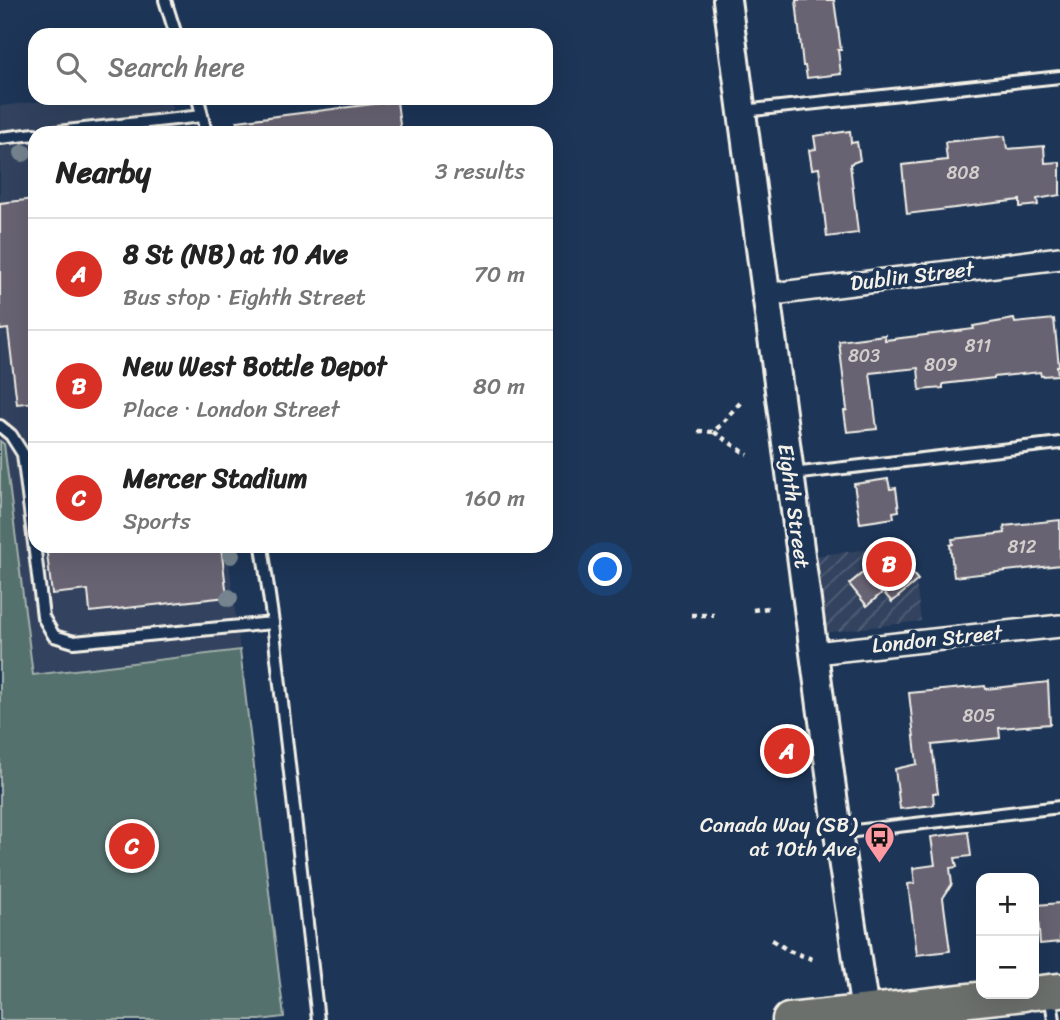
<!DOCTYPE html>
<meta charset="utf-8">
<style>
:root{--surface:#fff;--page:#f6f6f6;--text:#222;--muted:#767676;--line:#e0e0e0;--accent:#d93025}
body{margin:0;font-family:Sriracha,sans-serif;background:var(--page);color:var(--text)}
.controls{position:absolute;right:21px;bottom:21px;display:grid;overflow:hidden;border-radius:14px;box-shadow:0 7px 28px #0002}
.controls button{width:63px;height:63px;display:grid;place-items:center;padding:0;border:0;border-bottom:2px solid var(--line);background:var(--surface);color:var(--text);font:35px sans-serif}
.you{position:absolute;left:606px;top:570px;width:24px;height:24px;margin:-18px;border:5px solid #fff;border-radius:50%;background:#1a73e8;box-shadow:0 0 0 10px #1a73e833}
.badge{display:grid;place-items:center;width:46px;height:46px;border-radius:50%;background:var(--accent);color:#fff;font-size:23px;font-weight:700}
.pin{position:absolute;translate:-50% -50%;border:4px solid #fff;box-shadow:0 2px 7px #0006}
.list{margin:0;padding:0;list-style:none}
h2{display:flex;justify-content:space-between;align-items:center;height:91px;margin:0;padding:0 28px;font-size:30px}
h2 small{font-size:23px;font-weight:400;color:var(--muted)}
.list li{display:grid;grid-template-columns:46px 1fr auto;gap:21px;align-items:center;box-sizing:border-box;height:112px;padding:0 28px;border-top:2px solid var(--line)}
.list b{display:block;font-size:26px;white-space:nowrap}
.list p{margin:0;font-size:23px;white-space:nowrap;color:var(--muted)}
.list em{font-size:23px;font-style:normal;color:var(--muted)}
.icon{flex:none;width:38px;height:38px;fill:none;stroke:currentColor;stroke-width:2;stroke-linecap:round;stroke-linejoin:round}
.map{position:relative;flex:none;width:1060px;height:1020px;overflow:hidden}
.search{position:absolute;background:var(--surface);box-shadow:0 7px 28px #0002;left:28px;top:28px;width:525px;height:77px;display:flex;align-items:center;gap:18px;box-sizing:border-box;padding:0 24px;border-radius:21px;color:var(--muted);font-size:26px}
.panel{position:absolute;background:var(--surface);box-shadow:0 7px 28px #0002;left:28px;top:126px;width:525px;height:427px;border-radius:21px}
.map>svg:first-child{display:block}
.built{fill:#33435f}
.industrial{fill:url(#industrial-furrows)}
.park{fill:#55716e;stroke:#a4b1ab;stroke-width:2}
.building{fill:#676373;stroke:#f4f1e8;stroke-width:2}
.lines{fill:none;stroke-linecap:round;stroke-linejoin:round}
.service-casing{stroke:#f4f1e8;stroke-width:16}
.minor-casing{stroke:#f4f1e8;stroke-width:26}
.tertiary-casing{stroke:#f4f1e8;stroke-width:32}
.primary-casing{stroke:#f4f1e8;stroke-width:37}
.path{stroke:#f4f1e8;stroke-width:4.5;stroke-dasharray:5 5;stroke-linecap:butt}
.service{stroke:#1d3557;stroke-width:10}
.minor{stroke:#1d3557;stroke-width:21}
.tertiary{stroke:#1d3557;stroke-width:26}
.primary{stroke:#6c706d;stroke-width:32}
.tree{fill:#74848f}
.labels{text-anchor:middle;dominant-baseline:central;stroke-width:7;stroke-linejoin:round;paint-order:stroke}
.number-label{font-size:18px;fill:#d1cecb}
.street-label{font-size:21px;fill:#f4f1e8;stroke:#1d3557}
.poi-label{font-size:21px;fill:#f4f1e8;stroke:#1d3557;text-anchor:end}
</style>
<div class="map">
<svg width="1060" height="1020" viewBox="0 0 1060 1020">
<defs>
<pattern id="industrial-furrows" width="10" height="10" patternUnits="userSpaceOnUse" patternTransform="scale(1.75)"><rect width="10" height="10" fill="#33435f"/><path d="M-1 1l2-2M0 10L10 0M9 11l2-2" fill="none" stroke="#515f76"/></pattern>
</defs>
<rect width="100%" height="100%" fill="#1d3557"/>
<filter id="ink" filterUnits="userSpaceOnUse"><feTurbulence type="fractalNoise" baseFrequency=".0143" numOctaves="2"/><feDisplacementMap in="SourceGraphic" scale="14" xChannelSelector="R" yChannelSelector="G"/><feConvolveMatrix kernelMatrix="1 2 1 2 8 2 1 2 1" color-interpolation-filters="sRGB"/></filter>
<g filter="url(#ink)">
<path class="built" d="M68,98H171L175,133H35V546H227L240,650L32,675L4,445L0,441V106Z"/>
<path class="industrial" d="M911,544L921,621L823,633L813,556Z"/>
<path class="park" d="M0,441L4,444L33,675L240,650L284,1017L260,1020H0Z"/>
<g class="building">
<path d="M796,0H834L841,50H838L841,74L807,78L805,66H803Z"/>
<path d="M397,101L401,133H238L237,121Z"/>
<path d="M850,131L851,143L857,142L860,160L850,164L858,233L827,237L819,168L812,169L809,150L816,149L814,136Z"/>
<path d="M1005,136L1007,149L1044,146L1045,163L1060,162V195L1037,199L1038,205L1020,207V200L907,214L902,165L947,160L945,142Z"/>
<path d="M35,199V402L17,404L8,329L0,330V203Z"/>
<path d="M1014,319L1015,323L1054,319L1059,366H1057L1058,375L1041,376L1040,372L994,377V378L943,384V388L920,390L918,368L870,373L877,429L847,432L844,411L847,410L839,341L885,335V340L974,329L973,326Z"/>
<path d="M888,479L890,489L896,488L899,511L893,512L894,518L860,523L854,484Z"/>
<path d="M1060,520V565L954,577L950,545L953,544L952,539L1005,533L1004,526Z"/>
<path d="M46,546H221L227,597L90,612L88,590L52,594Z"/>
<path d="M892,549L918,580L892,602L883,592L867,606L849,584Z"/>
<path d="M1048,682L1050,724L999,728L1000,738L932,745L938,793H933L934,805L900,809L895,769L917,764L909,693L985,686L986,689Z"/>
<path d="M968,832L971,856L955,858L957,867L950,868L952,884L943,898L950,951L917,955L908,884L915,883L913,868L935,865L931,837Z"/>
<path d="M1060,903V942L1040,944L1037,905Z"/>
</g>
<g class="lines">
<defs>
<g id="service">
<path d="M165,0L176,35"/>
<path d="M198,98L206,133"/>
<path d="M743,111L1060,77"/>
<path d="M48,133L202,116"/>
<path d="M0,138L35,134"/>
<path d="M0,426L11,435L23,454L43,617L54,636L74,642L273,623"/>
<path d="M792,474L1060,443"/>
<path d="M262,546L273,623L318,1020"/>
<path d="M838,833L1060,807"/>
<path d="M1050,994L1054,1020"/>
</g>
<g id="minor">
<path d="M765,295L1060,258"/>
<path d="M815,653L1060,626"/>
</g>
<path id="tertiary" d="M727,0L838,833L865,1012"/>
<g id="primary">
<path d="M1034,993L1060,990"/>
<path d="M789,1020L1024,994"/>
</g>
</defs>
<use href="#service" class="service-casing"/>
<use href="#minor" class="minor-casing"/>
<use href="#tertiary" class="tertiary-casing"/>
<use href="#primary" class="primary-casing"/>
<g class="path">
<path d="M698,431L714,432L741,402"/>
<path d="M714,432L748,455"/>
<path d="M753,610L768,608"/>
<path d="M691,615H714"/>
<path d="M772,940L789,951L815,960"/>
</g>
<use href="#service" class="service"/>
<use href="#minor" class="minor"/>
<use href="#tertiary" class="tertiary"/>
<use href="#primary" class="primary"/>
</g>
<g class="tree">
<circle cx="23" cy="153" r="9"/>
<circle cx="231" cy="555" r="9"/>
<circle cx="229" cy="598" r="9"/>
</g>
</g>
<defs>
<symbol id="bus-pin" viewBox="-11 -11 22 30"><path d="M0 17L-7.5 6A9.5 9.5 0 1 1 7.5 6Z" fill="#ff9aa2" stroke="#1d3557"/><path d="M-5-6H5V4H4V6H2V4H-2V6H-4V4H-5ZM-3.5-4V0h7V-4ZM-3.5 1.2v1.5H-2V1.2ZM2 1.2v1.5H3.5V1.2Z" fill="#111"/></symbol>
</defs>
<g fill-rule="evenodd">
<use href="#bus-pin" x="862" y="820" width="35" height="47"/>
</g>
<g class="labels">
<g class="number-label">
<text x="963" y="173">808</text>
<text x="978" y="346">811</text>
<text x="864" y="356">803</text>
<text x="941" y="365">809</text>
<text x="1022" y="547">812</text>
<text x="979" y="716">805</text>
</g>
<g class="street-label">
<text transform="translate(912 276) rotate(-7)">Dublin Street</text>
<text transform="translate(794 506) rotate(82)">Eighth Street</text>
<text transform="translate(937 639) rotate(-6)">London Street</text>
</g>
<g class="poi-label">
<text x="857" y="825">Canada Way (SB)<tspan x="857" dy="24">at 10th Ave</tspan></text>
</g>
</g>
</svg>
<div class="controls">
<button>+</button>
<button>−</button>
</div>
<div class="you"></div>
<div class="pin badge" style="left:787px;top:751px">A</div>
<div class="pin badge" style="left:889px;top:564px">B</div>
<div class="pin badge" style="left:132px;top:846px">C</div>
<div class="search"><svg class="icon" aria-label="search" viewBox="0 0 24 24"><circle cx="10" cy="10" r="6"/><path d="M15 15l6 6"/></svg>Search here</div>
<section class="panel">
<h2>Nearby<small>3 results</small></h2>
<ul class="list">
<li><span class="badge">A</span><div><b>8 St (NB) at 10 Ave</b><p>Bus stop · Eighth Street</p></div><em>70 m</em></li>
<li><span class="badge">B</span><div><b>New West Bottle Depot</b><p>Place · London Street</p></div><em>80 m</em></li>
<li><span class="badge">C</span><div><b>Mercer Stadium</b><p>Sports</p></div><em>160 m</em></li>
</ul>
</section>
</div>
